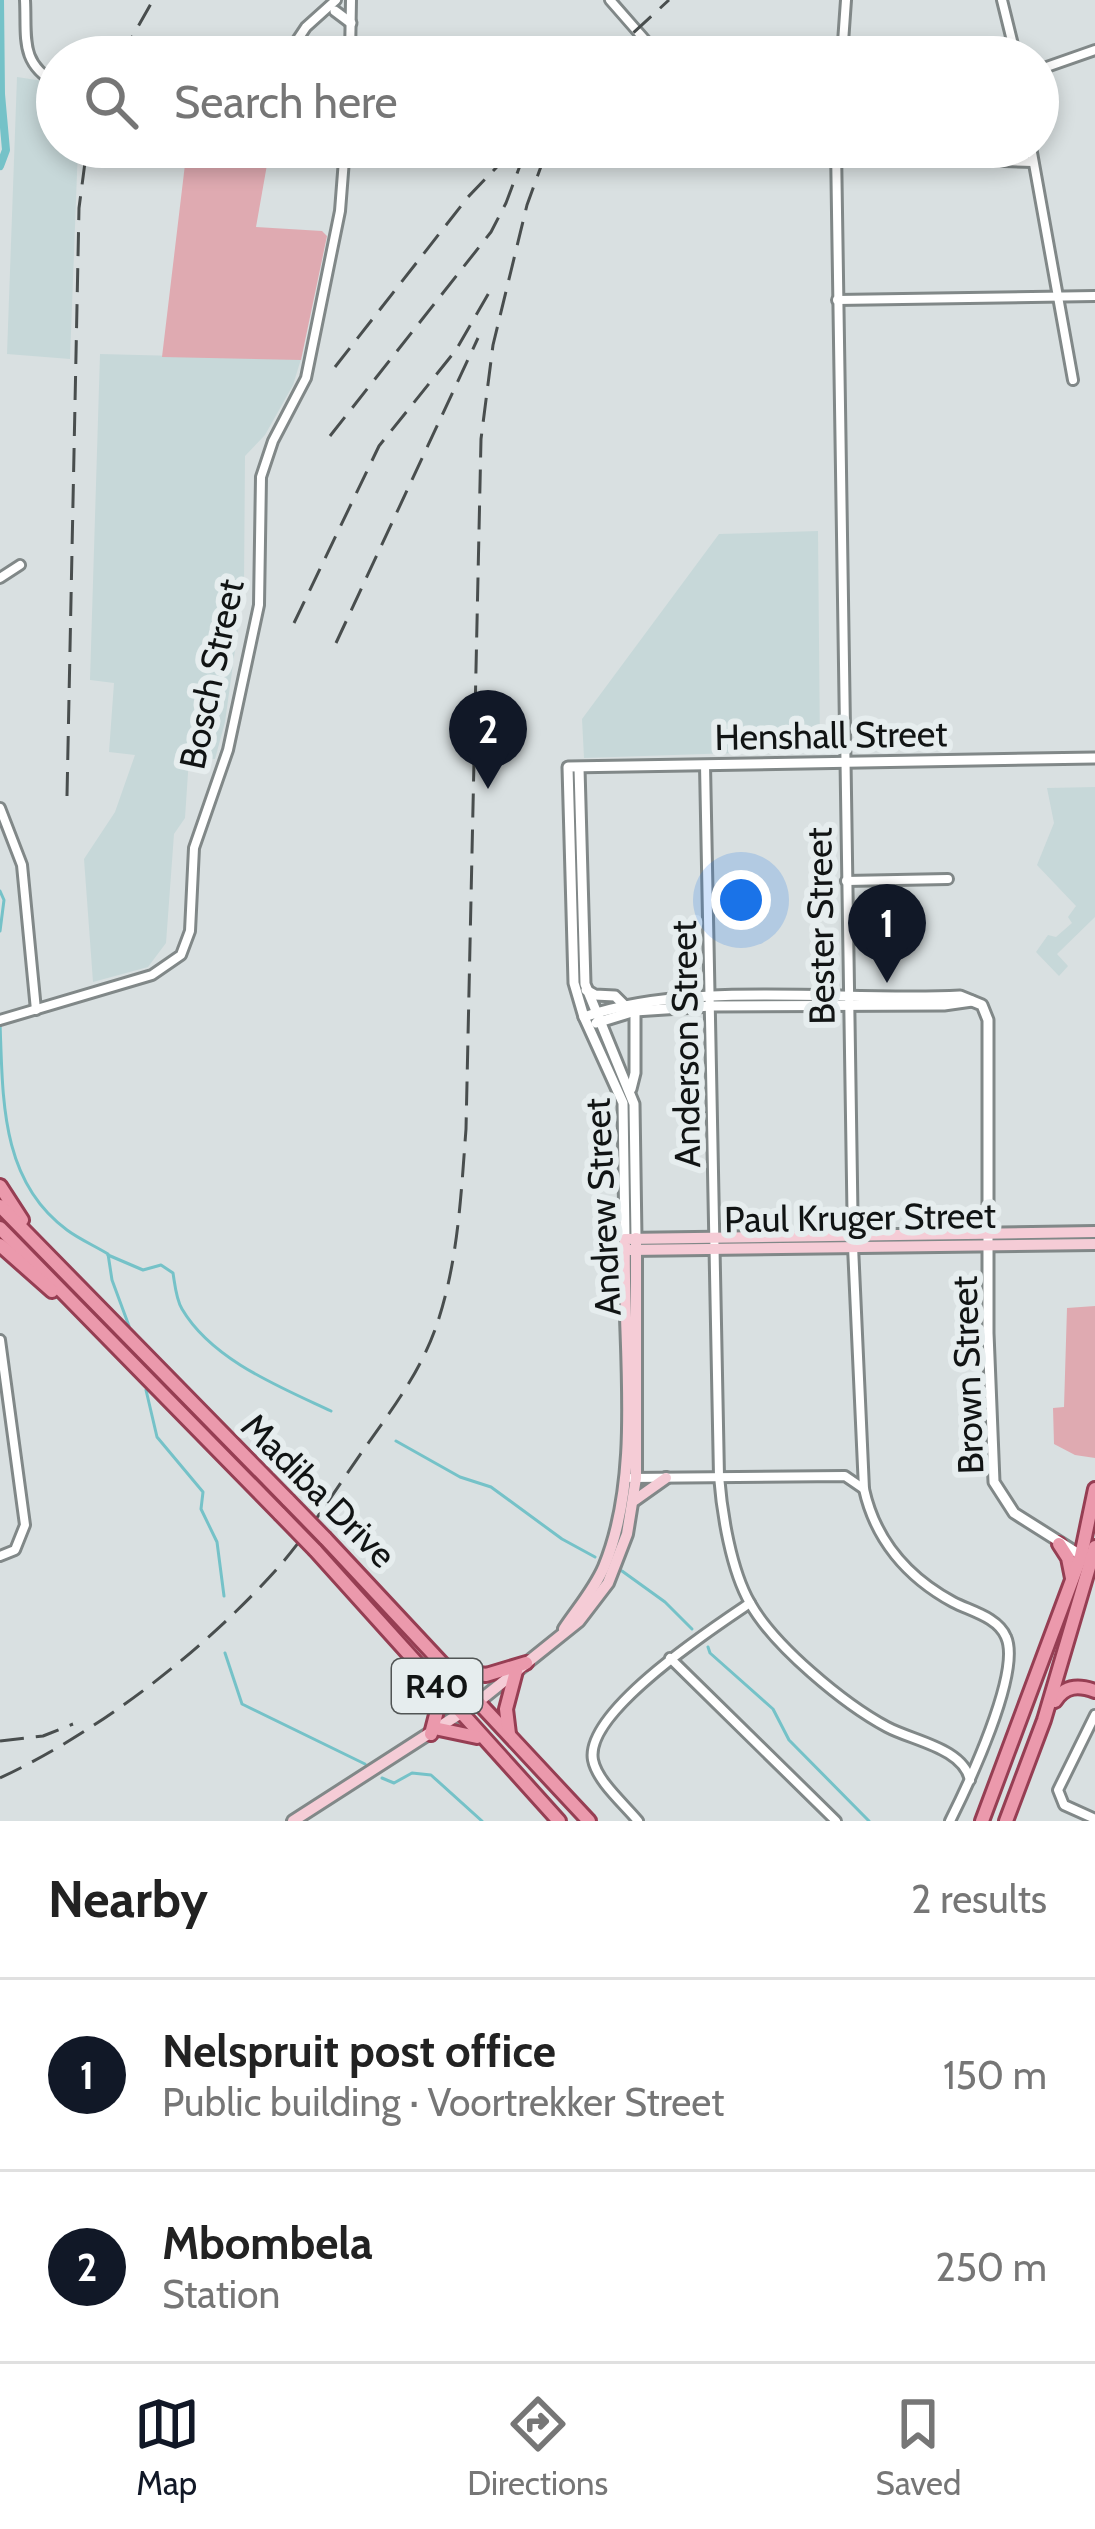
<!DOCTYPE html>
<meta charset="utf-8">
<style>
:root{--surface:#fff;--page:#f2f2f2;--text:#222;--muted:#767676;--line:#e0e0e0;--accent:#111827}
body{margin:0;font-family:Cabin,sans-serif;background:var(--page);color:var(--text)}
.you{position:absolute;left:741px;top:900px;width:42px;height:42px;margin:-30px;border:9px solid #fff;border-radius:50%;background:#1a73e8;box-shadow:0 0 0 18px #1a73e833}
.badge{display:grid;place-items:center;width:78px;height:78px;border-radius:50%;background:var(--accent);color:#fff;font-size:39px;font-weight:700}
.pin{position:absolute;translate:-50% -99px;filter:drop-shadow(0 3px 6px #0008)}
.pin::after{content:'';position:absolute;top:63px;width:42px;height:36px;background:inherit;clip-path:polygon(0 0,100% 0,50% 100%)}
.list{margin:0;padding:0;list-style:none}
h2{display:flex;justify-content:space-between;align-items:center;height:156px;margin:0;padding:0 48px;font-size:51px}
h2 small{font-size:39px;font-weight:400;color:var(--muted)}
.list li{display:grid;grid-template-columns:78px 1fr auto;gap:36px;align-items:center;box-sizing:border-box;height:192px;padding:0 48px;border-top:3px solid var(--line)}
.list b{display:block;font-size:45px;white-space:nowrap}
.list p{margin:0;font-size:39px;white-space:nowrap;color:var(--muted)}
.list em{font-size:39px;font-style:normal;color:var(--muted)}
.icon{flex:none;width:66px;height:66px;fill:none;stroke:currentColor;stroke-width:2;stroke-linecap:round;stroke-linejoin:round}
.map{position:relative;flex:none;width:1095px;height:1821px;overflow:hidden}
.search{position:absolute;background:var(--surface);box-shadow:0 6px 18px #0003;left:36px;right:36px;top:36px;height:132px;display:flex;align-items:center;gap:30px;box-sizing:border-box;padding:0 42px;border-radius:66px;color:var(--muted);font-size:45px}
.sheet{height:540px;background:var(--surface)}
nav{display:flex;justify-content:space-around;align-items:center;box-sizing:border-box;height:168px;border-top:3px solid var(--line);background:var(--surface);font-size:33px;color:var(--muted)}
nav a{display:grid;justify-items:center;gap:6px}
nav .on{color:var(--accent)}
.map>svg:first-child{display:block}
.built{fill:#c7d8d9}
.green{fill:#dfaab1}
.lines{fill:none;stroke-linecap:round;stroke-linejoin:round}
.stream{stroke:#75c2c8;stroke-width:3}
.canal{stroke:#75c2c8;stroke-width:8}
.minor-casing{stroke:#818888;stroke-width:14}
.tertiary-casing{stroke:#818888;stroke-width:15}
.secondary-casing{stroke:#818888;stroke-width:16}
.primary-casing{stroke:#963e53;stroke-width:18}
.minor{stroke:#fff;stroke-width:8}
.tertiary{stroke:#fff;stroke-width:9}
.secondary{stroke:#f5ccd6;stroke-width:10}
.primary{stroke:#eb99ac;stroke-width:12}
.rail{stroke:#494e4e;stroke-width:3;stroke-dasharray:24 12;stroke-linecap:butt}
.primary-bridge-casing{stroke:#963e53;stroke-width:18;stroke-linecap:butt}
.primary-bridge{stroke:#eb99ac;stroke-width:12}
.labels{text-anchor:middle;dominant-baseline:central;stroke-width:12;stroke-linejoin:round;paint-order:stroke}
.shield{fill:#e6edee;stroke:#515555;stroke-width:3}
.shield-label{font-size:33px;font-weight:bold;fill:#111414}
.street-label{font-size:36px;fill:#111414;stroke:#e6edee}
</style>
<div class="map">
<svg width="1095" height="1821" viewBox="0 0 1095 1821">
<rect width="100%" height="100%" fill="#d9e0e1"/>
<g class="built">
<path d="M17,77L43,81L57,89V147H78L70,359L7,354Z"/>
<path d="M100,354L301,359L293,385L265,435L245,456L244,585L225,722L215,759L189,758L185,818L174,834L166,943L148,967L93,982L84,859L115,812L135,755L109,752L114,683L90,680Z"/>
<path d="M818,531L820,750L584,758L582,719L719,534Z"/>
<path d="M1095,787V917L1057,954L1068,966L1059,976L1036,952L1048,935L1056,937L1072,923L1068,917L1076,906L1037,865L1054,823L1047,788Z"/>
</g>
<g class="green">
<path d="M186,156L268,159L256,227L322,231L327,236L301,360L162,357Z"/>
<path d="M1095,1306V1458L1075,1455L1054,1444L1053,1408L1064,1407L1067,1308Z"/>
</g>
<g class="lines">
<g class="stream">
<path d="M0,891L4,900L0,931"/>
<path d="M0,1023C3,1098 0,1181 67,1230C79,1239 95,1246 108,1254L112,1280L129,1326"/>
<path d="M108,1255L143,1270L161,1265L173,1273C175,1285 176,1299 182,1309C212,1360 280,1387 331,1411"/>
<path d="M146,1390L157,1437L203,1492L201,1509L217,1542L224,1596"/>
<path d="M396,1441L460,1477L491,1487L562,1539L595,1557"/>
<path d="M622,1571L665,1602L692,1629"/>
<path d="M708,1647L710,1653L773,1709L789,1740L869,1821"/>
<path d="M225,1653L242,1704L365,1764"/>
<path d="M382,1778L394,1783L412,1773L431,1775L482,1821"/>
</g>
<path class="canal" d="M0,166L6,150L1,94L0,0"/>
<defs>
<g id="minor">
<path d="M25,0C27,38 19,63 57,84"/>
<path d="M610,0L652,48L666,57"/>
<path d="M1002,0L1016,57"/>
<path d="M286,57L306,27L336,0"/>
<path d="M350,57L351,0"/>
<path d="M842,57L846,0"/>
<path d="M1038,70L1095,50"/>
<path d="M836,147L853,1246L864,1489C875,1539 907,1577 953,1602C970,1611 998,1617 1006,1637C1022,1672 967,1787 950,1821"/>
<path d="M1031,147L1073,380"/>
<path d="M836,155L1033,162"/>
<path d="M837,300L1095,296"/>
<path d="M0,578L20,565"/>
<path d="M705,765L719,1476C722,1514 731,1570 750,1603C774,1646 844,1704 887,1727C913,1741 963,1748 970,1780"/>
<path d="M0,808L22,865L36,1010"/>
<path d="M846,881L948,879"/>
<path d="M0,1020L152,975L181,955L190,931L194,848L228,750L259,605L261,477L273,441L306,378L340,211L345,147"/>
<path d="M0,1340L25,1525L15,1550L0,1556"/>
<path d="M631,1478L845,1476L864,1489"/>
<path d="M670,1658L836,1821"/>
<path d="M1095,1715L1058,1790L1064,1805L1095,1819"/>
<path d="M638,1821C624,1804 597,1781 593,1760C584,1712 713,1628 750,1603"/>
</g>
<g id="tertiary">
<path d="M335,11L351,23"/>
<path d="M579,768L585,984L634,1104L636,1238"/>
<path d="M586,990L595,995L615,996L624,1005"/>
<path d="M584,1017C692,980 844,1002 960,996L982,1005L988,1020V1333L994,1482L1014,1513L1082,1556"/>
<path d="M596,1023L635,1011L711,1006L944,1005L972,1001"/>
<path d="M631,1089L635,1073V1011"/>
<path d="M625,1239L623,1103L584,1017L574,983L568,767L1095,758"/>
</g>
<g id="secondary">
<path d="M630,1250L1095,1244"/>
<path d="M635,1500L666,1478"/>
<path d="M564,1629C578,1608 594,1590 604,1567C644,1470 622,1342 625,1239L1095,1232"/>
<path d="M293,1821L478,1702L579,1621L608,1583L627,1534L636,1478V1238"/>
</g>
<g id="primary">
<path d="M0,1186L22,1220"/>
<path d="M0,1206L288,1500"/>
<path d="M0,1228L280,1514"/>
<path d="M0,1245L52,1291"/>
<path d="M325,1538L589,1821"/>
<path d="M1059,1544L1068,1558L1072,1578"/>
<path d="M315,1550L559,1821"/>
<path d="M448,1669L486,1675L526,1663"/>
<path d="M1055,1701C1065,1685 1079,1685 1095,1691"/>
<path d="M439,1729L477,1737"/>
<path d="M431,1734L438,1707L435,1689"/>
<path d="M509,1734L506,1709L516,1671"/>
<path d="M982,1821L1081,1556L1095,1489"/>
<path d="M1006,1821L1044,1720L1095,1547"/>
</g>
</defs>
<use href="#minor" class="minor-casing"/>
<use href="#tertiary" class="tertiary-casing"/>
<use href="#secondary" class="secondary-casing"/>
<use href="#primary" class="primary-casing"/>
<use href="#minor" class="minor"/>
<use href="#tertiary" class="tertiary"/>
<use href="#secondary" class="secondary"/>
<use href="#primary" class="primary"/>
<g class="rail">
<path d="M121,57L153,0"/>
<path d="M607,57L669,0"/>
<path d="M335,367L468,197L516,147"/>
<path d="M330,436L491,232L506,203L527,147"/>
<path d="M294,623L379,446L456,350L494,284"/>
<path d="M336,643L478,338"/>
<path d="M67,796L79,208L87,147"/>
<path d="M0,1741L43,1736L73,1724"/>
<path d="M0,1778C100,1731 202,1652 276,1570C308,1534 334,1492 362,1452C390,1412 420,1373 436,1327C458,1264 461,1195 466,1129L481,439L493,345L527,205L548,147"/>
</g>
<defs>
<g id="primary-bridge">
<path d="M288,1500L325,1538"/>
<path d="M280,1514L315,1550"/>
</g>
</defs>
<use href="#primary-bridge" class="primary-bridge-casing"/>
<use href="#primary-bridge" class="primary-bridge"/>
</g>
<g class="labels">
<rect class="shield" x="392" y="1659" width="90" height="54" rx="9"/>
<g class="shield-label">
<text x="437" y="1686">R40</text>
</g>
<g class="street-label">
<text transform="translate(211 674) rotate(-78)">Bosch Street</text>
<text transform="translate(831 735) rotate(-1)">Henshall Street</text>
<text transform="translate(820 926) rotate(-91)">Bester Street</text>
<text transform="translate(685 1044) rotate(-91)">Anderson Street</text>
<text transform="translate(602 1207) rotate(-93)">Andrew Street</text>
<text transform="translate(860 1217) rotate(-1)">Paul Kruger Street</text>
<text transform="translate(967 1375) rotate(-92)">Brown Street</text>
<text transform="translate(319 1490) rotate(45)">Madiba Drive</text>
</g>
</g>
</svg>
<div class="you"></div>
<div class="pin badge" style="left:887px;top:983px">1</div>
<div class="pin badge" style="left:488px;top:789px">2</div>
<div class="search"><svg class="icon" aria-label="search" viewBox="0 0 24 24"><circle cx="10" cy="10" r="6"/><path d="M15 15l6 6"/></svg>Search here</div>
</div>
<section class="sheet">
<h2>Nearby<small>2 results</small></h2>
<ul class="list">
<li><span class="badge">1</span><div><b>Nelspruit post office</b><p>Public building · Voortrekker Street</p></div><em>150 m</em></li>
<li><span class="badge">2</span><div><b>Mbombela</b><p>Station</p></div><em>250 m</em></li>
</ul>
</section>
<nav>
<a class="on"><svg class="icon" aria-label="map" viewBox="0 0 24 24"><path d="M3 6l6-2 6 2 6-2v14l-6 2-6-2-6 2zM9 4v14M15 6v14"/></svg>Map</a>
<a><svg class="icon" aria-label="directions" viewBox="0 0 24 24"><path d="M12 3l9 9-9 9-9-9zM9 14v-3h6M13 9l2 2-2 2"/></svg>Directions</a>
<a><svg class="icon" aria-label="saved" viewBox="0 0 24 24"><path d="M7 4h10v16l-5-4-5 4z"/></svg>Saved</a>
</nav>
